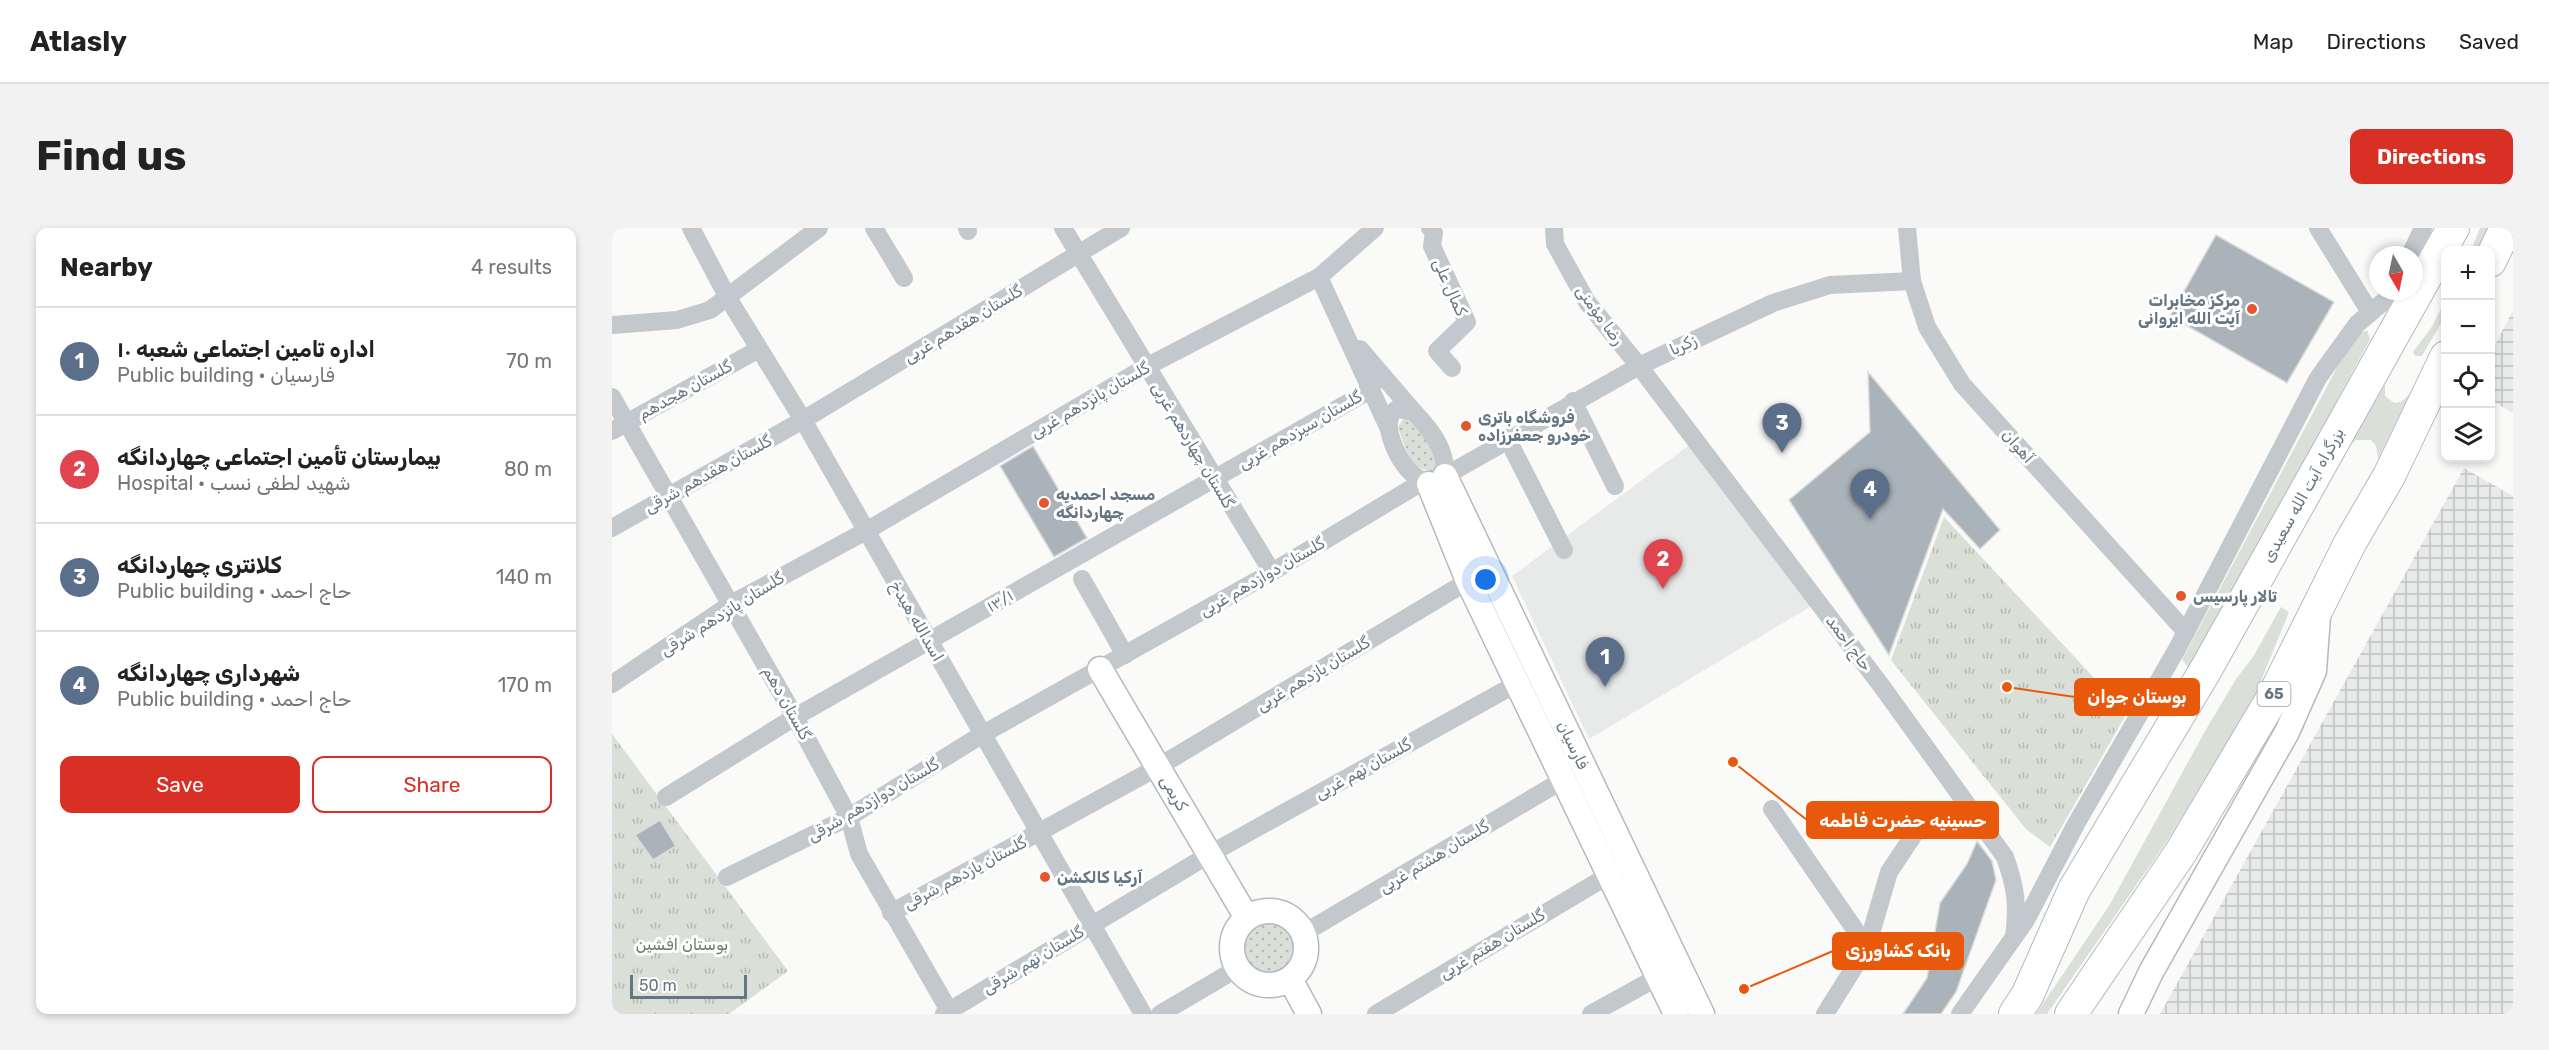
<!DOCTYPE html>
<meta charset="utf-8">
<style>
:root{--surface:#fff;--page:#f2f2f2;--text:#222;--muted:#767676;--line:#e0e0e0;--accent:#d93025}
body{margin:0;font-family:Rubik,Cairo,sans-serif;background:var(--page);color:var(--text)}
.controls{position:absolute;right:18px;top:18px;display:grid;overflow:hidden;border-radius:12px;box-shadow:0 3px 9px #0003}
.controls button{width:54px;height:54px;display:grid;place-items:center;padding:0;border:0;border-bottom:2px solid var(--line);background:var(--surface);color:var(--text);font:30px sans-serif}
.compass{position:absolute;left:1757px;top:18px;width:54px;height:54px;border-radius:50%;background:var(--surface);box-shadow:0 3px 9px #0003;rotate:171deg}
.scale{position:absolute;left:18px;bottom:15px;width:117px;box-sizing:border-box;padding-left:6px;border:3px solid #657683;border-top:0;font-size:16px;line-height:21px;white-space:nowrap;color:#657683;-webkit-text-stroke:4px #fff;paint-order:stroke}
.you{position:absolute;left:874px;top:352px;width:21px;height:21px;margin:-15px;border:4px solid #fff;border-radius:50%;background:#1a73e8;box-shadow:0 0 0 9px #1a73e833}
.badge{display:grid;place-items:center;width:39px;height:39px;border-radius:50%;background:var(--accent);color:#fff;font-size:20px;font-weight:700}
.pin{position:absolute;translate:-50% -50px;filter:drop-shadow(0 2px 3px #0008)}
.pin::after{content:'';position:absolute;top:32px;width:21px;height:18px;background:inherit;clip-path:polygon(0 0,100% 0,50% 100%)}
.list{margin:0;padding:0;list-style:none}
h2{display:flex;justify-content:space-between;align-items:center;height:78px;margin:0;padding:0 24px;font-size:26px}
h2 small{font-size:20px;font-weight:400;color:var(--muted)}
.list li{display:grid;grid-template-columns:39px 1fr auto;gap:18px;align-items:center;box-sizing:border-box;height:108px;padding:0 24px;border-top:2px solid var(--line)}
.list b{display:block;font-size:22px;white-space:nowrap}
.list p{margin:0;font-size:20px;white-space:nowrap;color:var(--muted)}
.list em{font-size:20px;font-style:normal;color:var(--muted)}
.actions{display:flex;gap:12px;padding:18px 24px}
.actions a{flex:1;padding:14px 0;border:2px solid var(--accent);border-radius:12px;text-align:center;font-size:21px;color:var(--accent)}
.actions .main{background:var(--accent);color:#fff}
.icon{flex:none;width:33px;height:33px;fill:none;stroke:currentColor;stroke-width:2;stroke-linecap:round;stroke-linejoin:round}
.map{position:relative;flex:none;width:1901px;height:786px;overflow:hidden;border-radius:12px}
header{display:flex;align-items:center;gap:36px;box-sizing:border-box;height:84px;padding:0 30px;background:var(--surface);border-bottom:2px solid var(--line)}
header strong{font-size:28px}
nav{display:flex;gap:33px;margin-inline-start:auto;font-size:21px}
.intro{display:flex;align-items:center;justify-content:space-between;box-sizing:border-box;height:144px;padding:0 36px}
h1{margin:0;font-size:42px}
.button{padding:15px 27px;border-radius:12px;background:var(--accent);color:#fff;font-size:21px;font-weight:700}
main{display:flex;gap:36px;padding:0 36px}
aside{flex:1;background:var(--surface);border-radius:12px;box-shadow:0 3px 9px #0003}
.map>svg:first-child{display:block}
.built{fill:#e8e9e9}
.industrial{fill:url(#industrial-grid)}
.grass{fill:url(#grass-dots)}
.park{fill:url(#park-tufts)}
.garden{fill:#dadfd7}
.building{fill:#aab3b9;stroke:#dcdcda;stroke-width:1.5}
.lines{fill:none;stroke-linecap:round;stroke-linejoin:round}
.secondary-casing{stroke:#b3babf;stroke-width:27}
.highway-casing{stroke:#b4b9bd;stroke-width:34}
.street{stroke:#c3c8cc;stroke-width:18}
.secondary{stroke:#fff;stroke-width:24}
.highway{stroke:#fff;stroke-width:32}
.poi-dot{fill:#e4572e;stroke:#fff;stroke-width:2}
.labels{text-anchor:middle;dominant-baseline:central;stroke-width:6;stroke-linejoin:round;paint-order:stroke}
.shield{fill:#fff;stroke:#939fa8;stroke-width:1.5}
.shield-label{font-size:15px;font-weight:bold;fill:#657683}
.street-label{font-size:16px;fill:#657683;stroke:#fff}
.poi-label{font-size:16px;font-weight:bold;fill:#657683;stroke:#fff;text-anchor:start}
.park-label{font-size:16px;fill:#687a64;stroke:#fff}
.leader{fill:none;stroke:#e8590c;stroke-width:2}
.callout-dot{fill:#e8590c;stroke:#fff;stroke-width:2}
.callout{fill:#e8590c;stroke:#e8590c;stroke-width:2}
.callout-label{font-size:18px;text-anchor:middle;font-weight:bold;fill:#fff}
</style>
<header>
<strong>Atlasly</strong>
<nav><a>Map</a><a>Directions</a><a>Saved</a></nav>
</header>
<div class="intro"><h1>Find us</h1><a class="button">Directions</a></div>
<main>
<aside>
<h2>Nearby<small>4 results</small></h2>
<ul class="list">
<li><span class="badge" style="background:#5c6f8a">1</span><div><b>اداره تامین اجتماعی شعبه ۱۰</b><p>Public building · فارسیان</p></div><em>70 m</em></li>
<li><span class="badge" style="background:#e0444e">2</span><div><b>بیمارستان تأمین اجتماعی چهاردانگه</b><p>Hospital · شهید لطفی نسب</p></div><em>80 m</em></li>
<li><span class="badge" style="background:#5c6f8a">3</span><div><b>کلانتری چهاردانگه</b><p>Public building · حاج احمد</p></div><em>140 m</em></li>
<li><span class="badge" style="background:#5c6f8a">4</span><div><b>شهرداری چهاردانگه</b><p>Public building · حاج احمد</p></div><em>170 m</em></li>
</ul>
<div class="actions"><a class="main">Save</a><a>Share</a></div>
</aside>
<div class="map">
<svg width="1901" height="786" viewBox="0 0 1901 786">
<defs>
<pattern id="industrial-grid" width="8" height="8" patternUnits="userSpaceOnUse" patternTransform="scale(1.5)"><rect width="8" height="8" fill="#e8e9e9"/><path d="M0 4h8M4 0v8" fill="none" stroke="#c0c1c2"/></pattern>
<pattern id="grass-dots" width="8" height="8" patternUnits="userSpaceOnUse" patternTransform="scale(1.5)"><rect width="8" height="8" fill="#dadfd7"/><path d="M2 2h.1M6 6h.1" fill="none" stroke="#b4b9b4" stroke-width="1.8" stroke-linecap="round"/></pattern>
<pattern id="park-tufts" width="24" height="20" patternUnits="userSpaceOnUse" patternTransform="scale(1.5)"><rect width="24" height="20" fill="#dadfd7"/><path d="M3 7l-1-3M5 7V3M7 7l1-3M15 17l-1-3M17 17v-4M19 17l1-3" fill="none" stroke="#b4b9b4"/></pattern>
</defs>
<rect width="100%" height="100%" fill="#fafaf8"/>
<path class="built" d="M1083,213L1206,374L977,511L900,348Z"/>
<g class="industrial">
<path d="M1901,82V185L1879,172L1878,127Z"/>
<path d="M1852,240L1901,268V786H1548Z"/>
</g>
<g class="grass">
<path d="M791,191H798C811,205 821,219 825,239L820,243C799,243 792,217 786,199Z"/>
<circle cx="658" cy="721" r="28"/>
</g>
<g class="park">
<path d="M1332,289L1515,485L1438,619L1414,601L1279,432Z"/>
<path d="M0,506L176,743L117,786H0Z"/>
</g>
<g class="garden">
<path d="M1868,0H1880L1867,22H1859Z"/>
<path d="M1833,74C1834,95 1819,110 1810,128H1803L1801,124L1819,100Z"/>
<path d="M1755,102L1758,111L1586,433L1577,440L1570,432L1728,134L1747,106Z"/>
<path d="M1773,157V168L1782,175L1789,174L1798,166L1766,231L1764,218L1759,212H1744L1734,220Z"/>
<path d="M1669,379L1677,384L1642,470L1596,546L1555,613L1435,786H1424L1497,678L1592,505L1624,451L1641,429Z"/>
</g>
<g class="building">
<path d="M1604,7L1722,74L1675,155L1558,88Z"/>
<path d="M1256,144L1388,302L1368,321L1331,281L1277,427L1177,272L1258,204Z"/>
<path d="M421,218L475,310L442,329L388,238Z"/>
<path d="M48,592L64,618L41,632L23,607Z"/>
<path d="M1365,613L1380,633L1384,652L1344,764L1329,786H1291L1315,750L1328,675L1355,636Z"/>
</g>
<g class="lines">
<defs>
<g id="secondary">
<path d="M833,248L1090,786"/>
<path d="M817,256L856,353L1064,786"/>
<path d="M488,441L635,690"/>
<circle cx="657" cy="720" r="37"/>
<path d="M678,751L697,786"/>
<path d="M1519,786L1539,744L1675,504L1702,443L1706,388"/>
</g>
<g id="highway">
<path d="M1878,33L1894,0"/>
<path d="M1403,786L1415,768L1462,662L1593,443L1841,0"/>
<path d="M1459,786L1569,624L1661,469L1738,315L1777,248L1834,129"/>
</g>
</defs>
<use href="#secondary" class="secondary-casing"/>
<use href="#highway" class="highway-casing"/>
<g class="street">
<path d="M79,0L116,70L191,192L531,786"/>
<path d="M262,0L292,50"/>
<path d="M355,0L356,3"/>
<path d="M451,0L660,344"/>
<path d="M763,0L707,49L776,199"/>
<path d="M818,0L822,5L820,18L855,94L825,123L840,140"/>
<path d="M942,0L943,16L975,74L1027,138L1271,460L1393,629C1404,660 1406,676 1402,709"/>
<path d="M1295,0L1300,53L1315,99L1350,156L1574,404"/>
<path d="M1706,0L1758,84"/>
<path d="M1798,27L1811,0"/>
<path d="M0,97L65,92L98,82L207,0"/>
<path d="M748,121L802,184"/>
<path d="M0,169L183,489L237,589L247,626L339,786"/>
<path d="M961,173L1003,258"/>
<path d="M785,181L802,184C819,202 835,222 833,248C807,271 779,223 777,200C776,196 778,190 779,186Z"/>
<path d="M0,203L147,121"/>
<path d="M895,210L952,322"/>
<path d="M833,248L1027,138L1161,75L1218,57L1300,53"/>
<path d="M0,300L191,192L509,0"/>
<path d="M470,351L513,427"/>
<path d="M0,456L119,376L254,303L534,139L707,49"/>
<path d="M54,569L183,489L760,161"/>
<path d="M1160,581L1255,719"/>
<path d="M115,649L237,589L371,506L660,344L810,254"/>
<path d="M279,685L546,539L856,353"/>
<path d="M692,705L951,552"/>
<path d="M332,786L598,626L904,456"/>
<path d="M548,786L626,740"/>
<path d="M764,786L997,647"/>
<path d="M979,786L1046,749"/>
<path d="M1213,786L1255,719L1277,644L1311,593"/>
<path d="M1348,786L1414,692L1464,596L1565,421L1706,150L1745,96L1777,69L1780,63"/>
</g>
<use href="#secondary" class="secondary"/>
<use href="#highway" class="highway"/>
</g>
<g class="poi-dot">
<circle cx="1640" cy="81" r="6"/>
<circle cx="854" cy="198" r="6"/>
<circle cx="432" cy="275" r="6"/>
<circle cx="1569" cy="368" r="6"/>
<circle cx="433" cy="649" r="6"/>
</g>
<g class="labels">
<rect class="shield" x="1645.5" y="454" width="33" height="24" rx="4.5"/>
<g class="shield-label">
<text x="1662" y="466">65</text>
</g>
<g class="street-label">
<text transform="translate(838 59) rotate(66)">کمال علی</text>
<text transform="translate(988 87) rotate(54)">رضا مؤمنی</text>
<text transform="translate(351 96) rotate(-31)">گلستان هفدهم غربی</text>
<text transform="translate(1071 117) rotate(-25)">زکریا</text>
<text transform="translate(73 162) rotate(-29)">گلستان هجدهم</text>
<text transform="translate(478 172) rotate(-30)">گلستان پانزدهم غربی</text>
<text transform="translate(688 202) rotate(-30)">گلستان سیزدهم غربی</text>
<text transform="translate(581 217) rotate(59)">گلستان چهاردهم غربی</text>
<text transform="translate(1406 218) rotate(48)">آهوان</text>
<text transform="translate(96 246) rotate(-29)">گلستان هفدهم شرقی</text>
<text transform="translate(1691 267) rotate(-61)">بزرگراه آیت الله سعیدی</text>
<text transform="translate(650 349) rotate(-30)">گلستان دوازدهم غربی</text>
<text transform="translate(388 373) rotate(-30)">۱۳/۱</text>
<text transform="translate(110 386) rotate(-32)">گلستان پانزدهم شرقی</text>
<text transform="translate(305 393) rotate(60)">اسدالله هیدخ</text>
<text transform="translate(1237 415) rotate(53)">حاج احمد</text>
<text transform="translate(701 446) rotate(-31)">گلستان یازدهم غربی</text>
<text transform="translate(175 475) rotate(61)">گلستان دهم</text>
<text transform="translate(961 517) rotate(64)">فارسیان</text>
<text transform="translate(751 541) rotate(-29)">گلستان نهم غربی</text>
<text transform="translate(562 565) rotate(59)">کریمی</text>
<text transform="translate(261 572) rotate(-30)">گلستان دوازدهم شرقی</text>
<text transform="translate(822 629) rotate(-31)">گلستان هشتم غربی</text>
<text transform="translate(353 645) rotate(-28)">گلستان یازدهم شرقی</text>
<text transform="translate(880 716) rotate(-31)">گلستان هفتم غربی</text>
<text transform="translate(421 732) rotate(-31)">گلستان نهم شرقی</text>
</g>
<g class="poi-label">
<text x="1628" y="72" text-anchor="end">مرکز مخابرات<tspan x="1628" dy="18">آیت الله ایروانی</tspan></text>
<text x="866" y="189">فروشگاه باتری<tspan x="866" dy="18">خودرو جعفرزاده</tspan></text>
<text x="444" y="266">مسجد احمدیه<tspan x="444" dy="18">چهاردانگه</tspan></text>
<text x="1581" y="368">تالار پارسیس</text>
<text x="445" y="649">آرکیا کالکشن</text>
</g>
<g class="park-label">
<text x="70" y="716">بوستان افشین</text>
</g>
</g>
<path class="leader" d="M1395 459L1463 469M1121 534L1195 592M1132 761L1221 723"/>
<g class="callout-dot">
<circle cx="1395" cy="459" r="6"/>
<circle cx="1121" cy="534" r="6"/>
<circle cx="1132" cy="761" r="6"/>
</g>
<g class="callout">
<rect x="1463" y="451" width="124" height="36" rx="6"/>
<rect x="1195" y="574" width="191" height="36" rx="6"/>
<rect x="1221" y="705" width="130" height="36" rx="6"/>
</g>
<g class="callout-label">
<text x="1525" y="475">بوستان جوان</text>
<text x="1291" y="599">حسینیه حضرت فاطمه</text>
<text x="1286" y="729">بانک کشاورزی</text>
</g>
</svg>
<div class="controls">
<button>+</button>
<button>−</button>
<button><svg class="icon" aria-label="locate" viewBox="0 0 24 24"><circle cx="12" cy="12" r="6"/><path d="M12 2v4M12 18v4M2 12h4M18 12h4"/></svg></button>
<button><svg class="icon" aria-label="layers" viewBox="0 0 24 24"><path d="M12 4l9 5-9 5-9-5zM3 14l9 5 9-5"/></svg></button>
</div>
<svg class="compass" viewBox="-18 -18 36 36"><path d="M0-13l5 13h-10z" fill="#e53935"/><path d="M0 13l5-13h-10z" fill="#767676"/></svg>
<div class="scale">50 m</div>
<div class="you"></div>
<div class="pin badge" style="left:993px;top:459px;background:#5c6f8a">1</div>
<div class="pin badge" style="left:1051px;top:361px;background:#e0444e">2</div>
<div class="pin badge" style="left:1170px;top:225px;background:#5c6f8a">3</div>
<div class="pin badge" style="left:1258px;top:291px;background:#5c6f8a">4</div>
</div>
</main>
